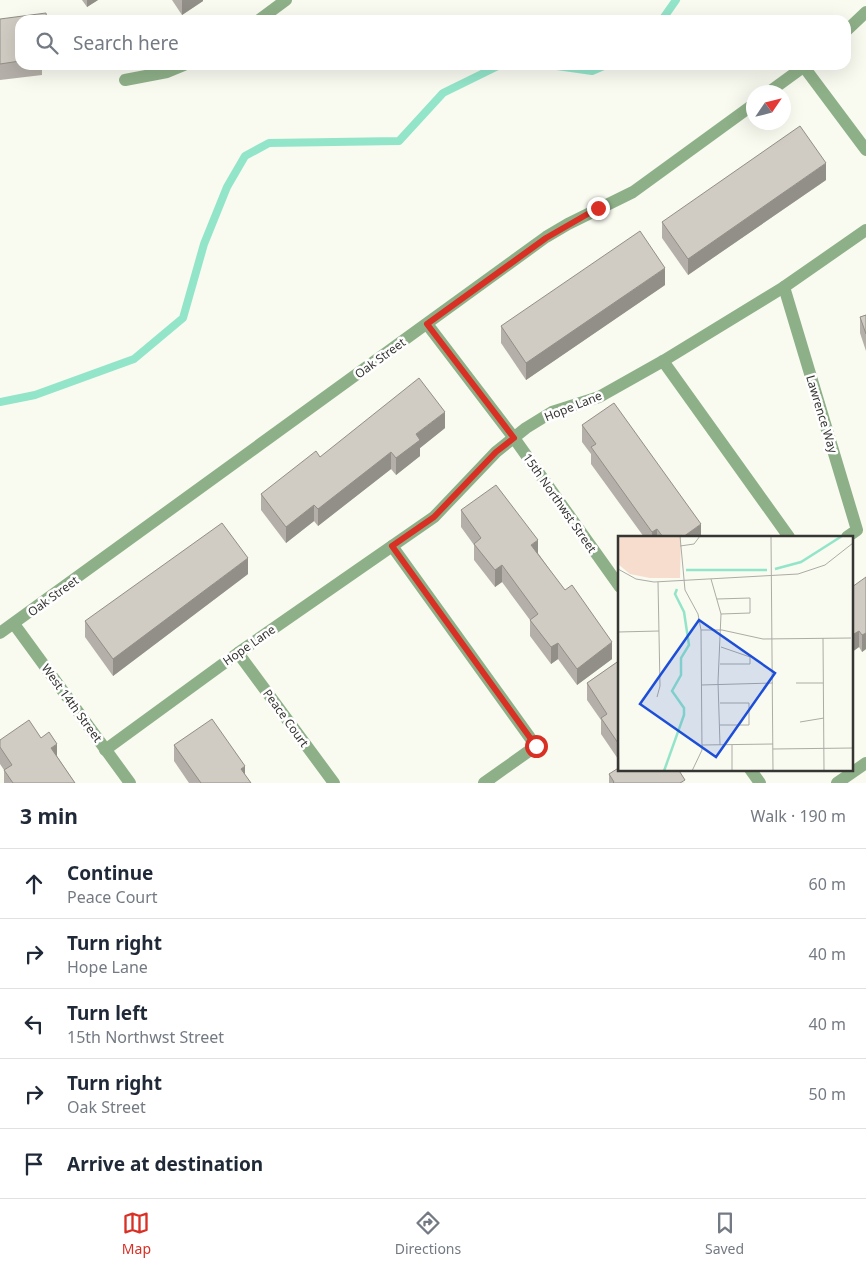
<!DOCTYPE html>
<meta charset="utf-8">
<style>
:root{--surface:#fff;--page:#f6f6f7;--text:#1f2937;--muted:#747a83;--line:#e0e1e3;--accent:#d93025}
body{margin:0;font-family:"Noto Sans",sans-serif;background:var(--page);color:var(--text)}
.compass{position:absolute;left:746px;top:85px;width:45px;height:45px;border-radius:50%;background:var(--surface);box-shadow:0 5px 20px #0002;rotate:55deg}
.stop{position:absolute;width:15px;height:15px;margin:-11px;border:4px solid #d93025;border-radius:50%;background:#fff}
.stop.end{background:#d93025;border-color:#fff;box-shadow:0 1px 5px #0008}
.list{margin:0;padding:0;list-style:none}
h2{display:flex;justify-content:space-between;align-items:center;height:65px;margin:0;padding:0 20px;font-size:21px}
h2 small{font-size:16px;font-weight:400;color:var(--muted)}
.list li{display:grid;grid-template-columns:32px 1fr auto;gap:15px;align-items:center;box-sizing:border-box;height:70px;padding:0 20px;border-top:1px solid var(--line)}
.list b{display:block;font-size:19px;white-space:nowrap}
.list p{margin:0;font-size:16px;white-space:nowrap;color:var(--muted)}
.list em{font-size:16px;font-style:normal;color:var(--muted)}
.icon{flex:none;width:28px;height:28px;fill:none;stroke:currentColor;stroke-width:2;stroke-linecap:round;stroke-linejoin:round}
.map{position:relative;flex:none;width:866px;height:783px;overflow:hidden}
.search{position:absolute;background:var(--surface);box-shadow:0 5px 20px #0002;left:15px;right:15px;top:15px;height:55px;display:flex;align-items:center;gap:12px;box-sizing:border-box;padding:0 18px;border-radius:15px;color:var(--muted);font-size:19px}
.sheet{height:415px;background:var(--surface)}
nav{display:flex;justify-content:space-around;align-items:center;box-sizing:border-box;height:70px;border-top:1px solid var(--line);background:var(--surface);font-size:14px;color:var(--muted)}
nav a{display:grid;justify-items:center;gap:2px}
nav .on{color:var(--accent)}
.map>svg:first-child{display:block}
.lines{fill:none;stroke-linecap:round;stroke-linejoin:round}
.stream{stroke:#93e5ca;stroke-width:8}
.minor{stroke:#8eb088;stroke-width:12}
.wall{fill:#b4afa8}
.shaded-wall{fill:#928f88}
.building{fill:#d1ccc3;stroke:#928f88}
.route{stroke:#d93025;stroke-width:6}
.labels{text-anchor:middle;dominant-baseline:central;stroke-width:5;stroke-linejoin:round;paint-order:stroke}
.street-label{font-size:12px;fill:#353632;stroke:#fff}
.inset-river{fill:none;stroke:#93e5ca;stroke-width:2.5}
.inset-road{fill:none;stroke:#abaca4;stroke-width:1}
.view{fill:#1d4ed8;fill-opacity:0.15;stroke:#1d4ed8;stroke-width:2.5}
.inset-edge{fill:none;stroke:#353632;stroke-width:2.5}
</style>
<div class="map">
<svg width="866" height="783" viewBox="0 0 866 783">
<rect width="100%" height="100%" fill="#f9faf0"/>
<g class="lines">
<g class="stream">
<path d="M662,20L676,0"/>
<path d="M550,65L592,71L606,65"/>
<path d="M0,402L35,395L134,359L183,318L204,244L227,187L245,156L269,143L399,141L443,93L500,65"/>
</g>
<g class="minor">
<path d="M259,20L286,0"/>
<path d="M846,31L866,12"/>
<path d="M804,67L866,150"/>
<path d="M125,80L167,72L184,65"/>
<path d="M769,92L806,65"/>
<path d="M784,287L857,530L847,537"/>
<path d="M427,324L514,438L620,587"/>
<path d="M663,361L789,537"/>
<path d="M392,546L536,746L484,783"/>
<path d="M14,624L130,783"/>
<path d="M0,633L546,237L568,224L633,192L754,104"/>
<path d="M238,653L334,783"/>
<path d="M105,750L238,653L434,517L496,452L526,428L552,412L599,397L663,361L784,287L866,230"/>
<path d="M750,769L760,783"/>
<path d="M837,783L866,763"/>
</g>
</g>
<g class="wall">
<path d="M82,0H98L87,7Z"/>
<path d="M172,0H203V1L182,15Z"/>
<path d="M0,19L20,20V65H42V75L0,80Z"/>
<path d="M826,180L688,275L662,238V222Z"/>
<path d="M665,285L526,380L501,343V326Z"/>
<path d="M866,315V351L860,333V317Z"/>
<path d="M582,425L701,537H644L591,464V454L582,442Z"/>
<path d="M445,428L420,448V456L396,475L391,469L318,526L314,521L286,543L261,510V494L320,457Z"/>
<path d="M461,510L538,553L612,659L577,685L558,659L551,664L530,636V620L502,582L495,587L474,560V545L461,527Z"/>
<path d="M248,574L113,676L85,637V621Z"/>
<path d="M866,577V649L862,652L859,647L852,652Z"/>
<path d="M620,660L618,759L601,734V720L587,700V683Z"/>
<path d="M41,738L57,756L75,783H4V770L0,764V740Z"/>
<path d="M174,745L245,775L251,783H189L174,761Z"/>
<path d="M609,774L685,783H609Z"/>
</g>
<g class="shaded-wall">
<path d="M87,0H98L87,7Z"/>
<path d="M182,0H203V1L182,15Z"/>
<path d="M826,163V180L688,275V259Z"/>
<path d="M665,268V285L526,380V363Z"/>
<path d="M445,412V428L420,448V456L396,475V458L416,434Z"/>
<path d="M391,452V469L318,526V509Z"/>
<path d="M314,505V521L286,543V527Z"/>
<path d="M701,524V537H683Z"/>
<path d="M657,529V537H652V532Z"/>
<path d="M538,540V557L531,545Z"/>
<path d="M248,558V574L113,676V659Z"/>
<path d="M502,565V582L495,587V570Z"/>
<path d="M859,631V647L852,652V635Z"/>
<path d="M866,633V649L862,652V635Z"/>
<path d="M612,642V659L577,685V669Z"/>
<path d="M558,643V659L551,664V647Z"/>
<path d="M620,741V757L618,759V743Z"/>
<path d="M57,744V761L51,748Z"/>
<path d="M245,766V783L241,769Z"/>
</g>
<g class="building">
<path d="M46,13L47,20H20V61L0,64V19Z"/>
<path d="M800,126L826,163L688,259L662,222Z"/>
<path d="M640,231L665,268L526,363L501,326Z"/>
<path d="M866,315V334L860,317Z"/>
<path d="M419,378L445,412L416,434L420,440L396,458L391,452L318,509L314,505L286,527L261,494L316,451L320,457Z"/>
<path d="M614,403L701,524L683,537H663L657,529L652,532L591,447L596,444L582,425Z"/>
<path d="M496,485L538,540L531,545L565,590L572,585L612,642L577,669L558,643L551,647L530,620L538,614L502,565L495,570L474,544L481,538L461,510Z"/>
<path d="M222,523L248,558L113,659L85,621Z"/>
<path d="M866,577V633L862,635L859,631L852,635V587Z"/>
<path d="M620,660V741L618,743L601,718L607,714L587,683Z"/>
<path d="M212,719L245,766L241,769L251,783H201L174,745Z"/>
<path d="M29,720L41,738L49,732L57,744L51,748L75,783H13L4,770L12,765L0,747V740Z"/>
<path d="M620,767V769H678L685,780L680,783H613L614,782L609,774Z"/>
</g>
<g class="lines">
<path class="route" d="M536,746L392,546L434,517L496,452L514,438L427,324L546,238L598,208"/>
</g>
<g class="labels">
<g class="street-label">
<text transform="translate(380 358) rotate(-36)">Oak Street</text>
<text transform="translate(573 406) rotate(-22)">Hope Lane</text>
<text transform="translate(822 414) rotate(73)">Lawrence Way</text>
<text transform="translate(560 503) rotate(55)">15th Northwst Street</text>
<text transform="translate(53 596) rotate(-36)">Oak Street</text>
<text transform="translate(249 645) rotate(-35)">Hope Lane</text>
<text transform="translate(72 703) rotate(54)">West 14th Street</text>
<text transform="translate(286 718) rotate(54)">Peace Court</text>
</g>
</g>
<g transform="translate(618 536)">
<rect width="235" height="235" fill="#f9faf0"/>
<path d="M0,0H63L62,42H32L12,38L0,28Z" fill="#f7ddce"/>
<path class="inset-river" d="M157,33L183,26L224,0M68,34H149M46,235L66,179V172L54,155L63,139V122L71,109L66,76L57,58L59,53"/>
<path class="inset-road" d="M62,0L67,54L80,78L83,94L84,214L74,235M153,0L155,235M62,10L76,8L82,0M0,33L18,43L36,46L180,38L207,29L235,7M93,43L103,78L100,146L102,209M99,63L132,62V77L103,78M83,94H104L145,103L233,102M0,96L41,95M205,102L206,235M102,128H132V121L103,111M178,147H205M83,149L155,147M39,161L42,150L40,46M0,164L1,235M182,186L206,182M102,189H131V167H102M84,209L155,208M114,209V235M155,213L235,212"/>
<path class="view" d="M81,84L157,137L98,221L22,168Z"/>
<rect width="235" height="235" class="inset-edge"/>
</g>
</svg>
<svg class="compass" viewBox="-18 -18 36 36"><path d="M0-13l5 13h-10z" fill="#e53935"/><path d="M0 13l5-13h-10z" fill="#747a83"/></svg>
<div class="stop" style="left:536px;top:746px"></div>
<div class="stop end" style="left:598px;top:208px"></div>
<div class="search"><svg class="icon" aria-label="search" viewBox="0 0 24 24"><circle cx="10" cy="10" r="6"/><path d="M15 15l6 6"/></svg>Search here</div>
</div>
<section class="sheet">
<h2>3 min<small>Walk · 190 m</small></h2>
<ul class="list">
<li><svg class="icon" aria-label="ahead" viewBox="0 0 24 24"><path d="M12 20V5M6 11l6-6 6 6"/></svg><div><b>Continue</b><p>Peace Court</p></div><em>60 m</em></li>
<li><svg class="icon" aria-label="right" viewBox="0 0 24 24"><path d="M7 20v-9h11M14 6l5 5-5 5"/></svg><div><b>Turn right</b><p>Hope Lane</p></div><em>40 m</em></li>
<li><svg class="icon" aria-label="left" viewBox="0 0 24 24"><path d="M17 20v-9H6M10 6l-5 5 5 5"/></svg><div><b>Turn left</b><p>15th Northwst Street</p></div><em>40 m</em></li>
<li><svg class="icon" aria-label="right" viewBox="0 0 24 24"><path d="M7 20v-9h11M14 6l5 5-5 5"/></svg><div><b>Turn right</b><p>Oak Street</p></div><em>50 m</em></li>
<li><svg class="icon" aria-label="arrive" viewBox="0 0 24 24"><path d="M6 21V4h12l-3 4 3 4H6"/></svg><div><b>Arrive at destination</b></div></li>
</ul>
</section>
<nav>
<a class="on"><svg class="icon" aria-label="map" viewBox="0 0 24 24"><path d="M3 6l6-2 6 2 6-2v14l-6 2-6-2-6 2zM9 4v14M15 6v14"/></svg>Map</a>
<a><svg class="icon" aria-label="directions" viewBox="0 0 24 24"><path d="M12 3l9 9-9 9-9-9zM9 14v-3h6M13 9l2 2-2 2"/></svg>Directions</a>
<a><svg class="icon" aria-label="saved" viewBox="0 0 24 24"><path d="M7 4h10v16l-5-4-5 4z"/></svg>Saved</a>
</nav>
